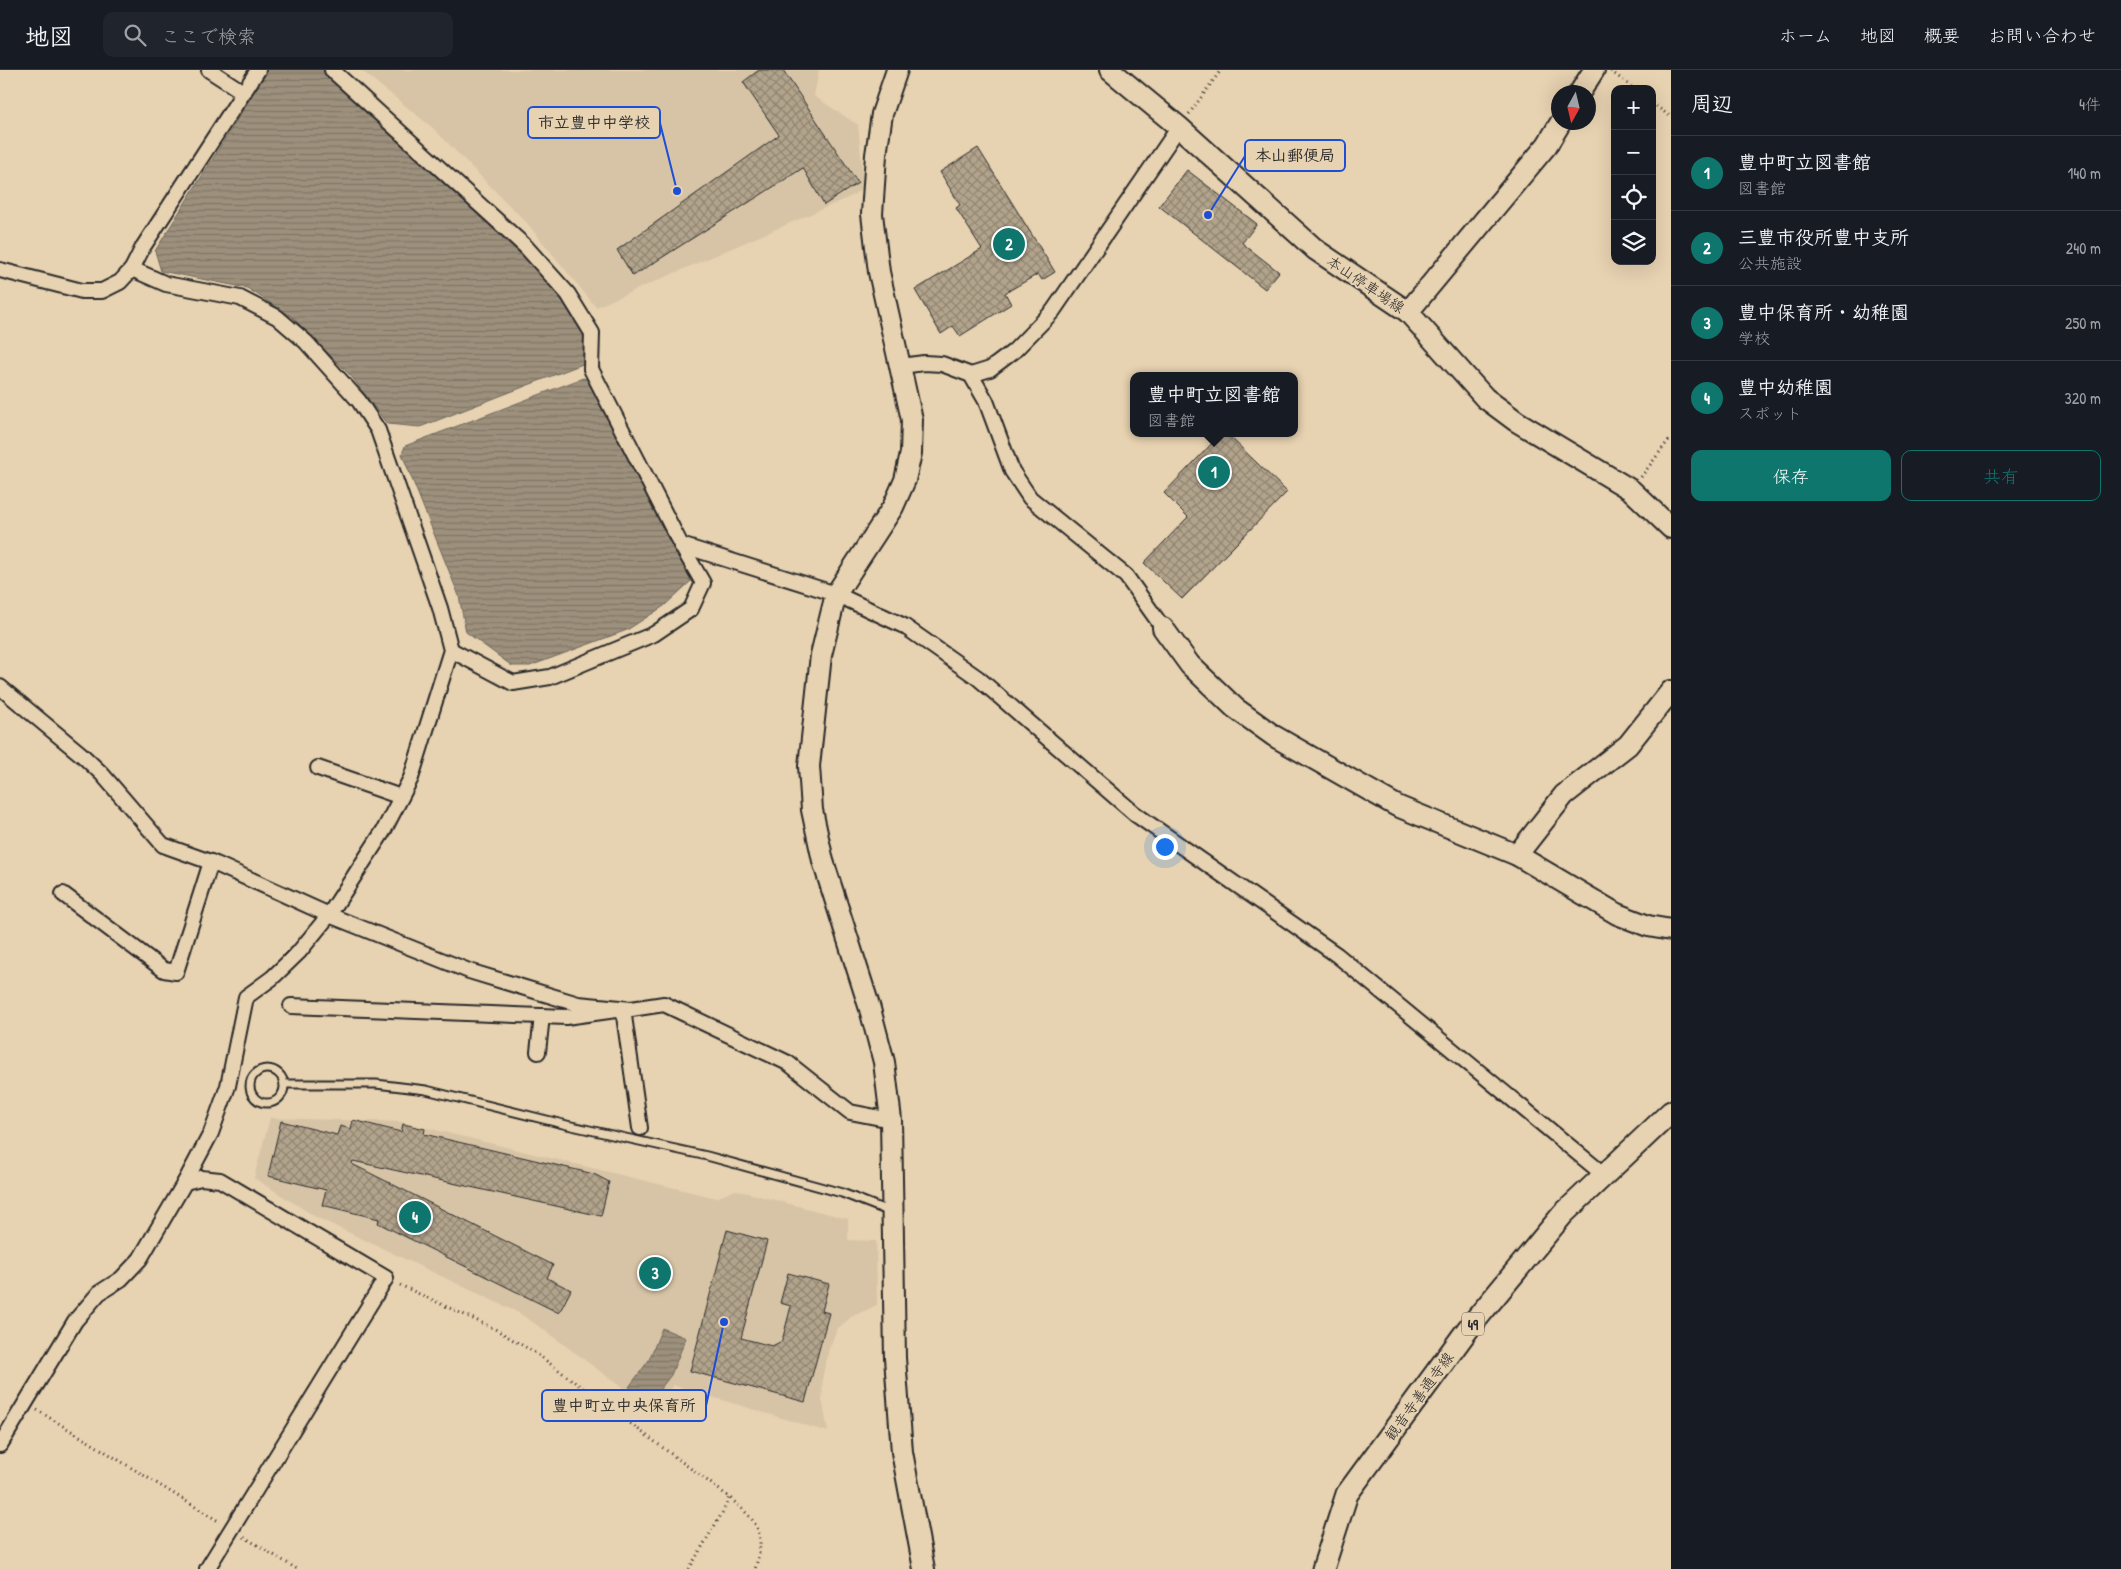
<!DOCTYPE html>
<html lang="ja">
<meta charset="utf-8">
<style>
:root{--surface:#171b24;--page:#20242c;--text:#f1f3f6;--muted:#9ea1a6;--line:#363941;--accent:#0f766e}
body{margin:0;font-family:"Patrick Hand","Klee One",sans-serif;background:var(--page);color:var(--text)}
.controls{position:absolute;right:15px;top:15px;display:grid;overflow:hidden;border-radius:10px;box-shadow:0 5px 20px #0002}
.controls button{width:45px;height:45px;display:grid;place-items:center;padding:0;border:0;border-bottom:1px solid var(--line);background:var(--surface);color:var(--text);font:25px sans-serif}
.compass{position:absolute;left:1551px;top:15px;width:45px;height:45px;border-radius:50%;background:var(--surface);box-shadow:0 5px 20px #0002;rotate:188deg}
.you{position:absolute;left:1164px;top:776px;width:18px;height:18px;margin:-12px;border:4px solid #fff;border-radius:50%;background:#1a73e8;box-shadow:0 0 0 8px #1a73e833}
.badge{display:grid;place-items:center;width:32px;height:32px;border-radius:50%;background:var(--accent);color:#fff;font-size:16px;font-weight:700}
.pin{position:absolute;translate:-50% -50%;border:2px solid #fff;box-shadow:0 1px 5px #0006}
.popup{position:absolute;left:1130px;top:302px;width:168px;height:65px;box-sizing:border-box;display:grid;place-content:center;border-radius:10px;background:var(--surface);filter:drop-shadow(0 1px 4px #0005);font-size:16px;white-space:nowrap;color:var(--muted)}
.popup b{font-size:19px;color:var(--text)}
.popup::after{content:'';position:absolute;left:50%;top:100%;margin-left:-10px;border:10px solid transparent;border-top-color:var(--surface)}
.list{margin:0;padding:0;list-style:none}
h2{display:flex;justify-content:space-between;align-items:center;height:65px;margin:0;padding:0 20px;font-size:21px}
h2 small{font-size:16px;font-weight:400;color:var(--muted)}
.list li{display:grid;grid-template-columns:32px 1fr auto;gap:15px;align-items:center;box-sizing:border-box;height:75px;padding:0 20px;border-top:1px solid var(--line)}
.list b{display:block;font-size:19px;white-space:nowrap}
.list p{margin:0;font-size:16px;white-space:nowrap;color:var(--muted)}
.list em{font-size:16px;font-style:normal;color:var(--muted)}
.actions{display:flex;gap:10px;padding:15px 20px}
.actions a{flex:1;padding:11px 0;border:1px solid var(--accent);border-radius:10px;text-align:center;font-size:18px;color:var(--accent)}
.actions .main{background:var(--accent);color:#fff}
.icon{flex:none;width:28px;height:28px;fill:none;stroke:currentColor;stroke-width:2;stroke-linecap:round;stroke-linejoin:round}
.map{position:relative;flex:none;width:1671px;height:1499px;overflow:hidden}
header{display:flex;align-items:center;gap:30px;box-sizing:border-box;height:70px;padding:0 25px;background:var(--surface);border-bottom:1px solid var(--line)}
header strong{font-size:24px}
nav{display:flex;gap:28px;margin-inline-start:auto;font-size:18px}
.search{width:350px;height:45px;background:var(--page);display:flex;align-items:center;gap:12px;box-sizing:border-box;padding:0 18px;border-radius:10px;color:var(--muted);font-size:19px}
main{display:flex}
aside{flex:1;background:var(--surface)}
.map>svg:first-child{display:block}
.built{fill:#d7c4a6}
.water{fill:url(#water-rules);stroke:#6f685c}
.building{fill:url(#building-cross-hatch);stroke:#2b2b2b}
.lines{fill:none;stroke-linecap:round;stroke-linejoin:round}
.lane-casing{stroke:#2b2b2b;stroke-width:11}
.street-casing{stroke:#2b2b2b;stroke-width:18}
.secondary-casing{stroke:#2b2b2b;stroke-width:24}
.primary-casing{stroke:#2b2b2b;stroke-width:25}
.path{stroke:#2b2b2b;stroke-width:3;stroke-dasharray:1 4;stroke-linecap:butt}
.lane{stroke:#e7d2b1;stroke-width:7}
.street{stroke:#e7d2b1;stroke-width:14}
.secondary{stroke:#e7d2b1;stroke-width:20}
.primary{stroke:#e7d2b1;stroke-width:21}
.labels{text-anchor:middle;dominant-baseline:central;stroke-width:4;stroke-linejoin:round;paint-order:stroke}
.shield{fill:#e7d2b1;stroke:#635d53;stroke-width:1}
.shield-label{font-size:14px;font-weight:bold;fill:#2b2b2b}
.street-label{font-size:15px;fill:#2b2b2b;stroke:#e7d2b1}
.leader{fill:none;stroke:#1d4ed8;stroke-width:2}
.callout-dot{fill:#1d4ed8;stroke:#e7d2b1;stroke-width:2}
.callout{fill:#e7d2b1;stroke:#1d4ed8;stroke-width:2}
.callout-label{font-size:16px;text-anchor:middle;font-weight:bold;fill:#2b2b2b}
</style>
<header>
<strong>地図</strong>
<div class="search"><svg class="icon" aria-label="search" viewBox="0 0 24 24"><circle cx="10" cy="10" r="6"/><path d="M15 15l6 6"/></svg>ここで検索</div>
<nav><a>ホーム</a><a>地図</a><a>概要</a><a>お問い合わせ</a></nav>
</header>
<main>
<div class="map">
<svg width="1671" height="1499" viewBox="0 0 1671 1499">
<defs>
<pattern id="water-rules" width="6" height="5" patternUnits="userSpaceOnUse" patternTransform="scale(1.25)"><rect width="6" height="5" fill="#9d907c"/><path d="M0 2.5h6" fill="none" stroke="#807666"/></pattern>
<pattern id="building-cross-hatch" width="8" height="8" patternUnits="userSpaceOnUse" patternTransform="scale(1.25)"><rect width="8" height="8" fill="#b2a48c"/><path d="M0 0l8 8M0 8l8-8" fill="none" stroke="#918673"/></pattern>
</defs>
<rect width="100%" height="100%" fill="#e7d2b1"/>
<filter id="ink" filterUnits="userSpaceOnUse"><feTurbulence type="fractalNoise" baseFrequency=".02" numOctaves="2"/><feDisplacementMap in="SourceGraphic" scale="10" xChannelSelector="R" yChannelSelector="G"/><feConvolveMatrix kernelMatrix="1 2 1 2 8 2 1 2 1" color-interpolation-filters="sRGB"/></filter>
<g filter="url(#ink)">
<g class="built">
<path d="M361,0H819L814,26L858,55L864,117L852,126L596,237L526,152L434,59Z"/>
<path d="M270,1048L402,1052L716,1128L736,1120L848,1149V1170L876,1171L877,1235L851,1247L837,1259L829,1279L823,1304L822,1330L828,1362L673,1315L655,1342L543,1259L519,1243L316,1147L254,1108Z"/>
</g>
<g class="water">
<path d="M268,0H322L533,196L570,238L585,266V293L420,357L387,354L351,306L292,247L247,218L161,201L155,181Z"/>
<path d="M583,308L593,311L691,511L664,536L627,560L530,596H512L466,562L459,526L402,384L405,376Z"/>
<path d="M662,1258L686,1268L671,1305L650,1332L629,1317L649,1290Z"/>
</g>
<g class="building">
<path d="M759,0H783L858,113L824,135L803,98L633,206L617,180L779,65L743,12Z"/>
<path d="M978,78L1055,202L1042,210L1038,204L1005,223L1011,234L960,266L953,256L941,264L915,220L982,179L956,138L960,135L940,102Z"/>
<path d="M1187,100L1257,154L1242,173L1279,202L1265,219L1159,136Z"/>
<path d="M1222,363H1226L1287,422L1182,529L1144,493L1188,447L1164,423Z"/>
<path d="M353,1050L401,1062L403,1054L425,1059L424,1064L594,1104L609,1112L601,1146L353,1091L352,1094L553,1195L547,1208L571,1220L559,1243L378,1153L379,1149L322,1135L326,1120L268,1106L281,1051L337,1065L340,1056L351,1059Z"/>
<path d="M727,1160L767,1171L741,1268L772,1276L782,1271L791,1236L780,1233L788,1203L829,1214L822,1241L829,1243L805,1332L690,1301Z"/>
</g>
<g class="lines">
<defs>
<g id="lane">
<circle cx="267" cy="1016" r="17"/>
<path d="M284,1014H376L426,1020L567,1055L707,1086L842,1123L891,1142"/>
</g>
<g id="street">
<path d="M209,0L243,22"/>
<path d="M332,0L526,177L568,224L592,263L591,299L681,475L703,513L691,539L654,564L550,607L513,613L451,580"/>
<path d="M0,200L82,221H102L120,212L132,199L143,177L258,0"/>
<path d="M901,296L924,293L942,294L971,305L986,331L1012,401L1030,428L1126,506L1163,558"/>
<path d="M971,305L990,299L1014,281L1053,241L1179,57"/>
<path d="M681,475L836,524L904,556L978,608L1135,744L1337,885L1603,1104"/>
<path d="M0,617L82,685L102,704L163,775L216,794L329,845L469,901L578,934L631,939L664,934L788,993L850,1042L891,1050"/>
<path d="M318,698L401,727"/>
<path d="M63,824L164,900L176,902L211,792"/>
<path d="M291,936L566,947L623,939L640,1058"/>
<path d="M538,982L542,946"/>
<path d="M185,1112L201,1108L220,1110L386,1208L207,1499"/>
<path d="M0,1375L75,1251L99,1223L121,1209L140,1189L185,1112L211,1063L228,1016L246,927L272,908L299,882L329,845L384,760L411,708L451,580L440,538L378,360L359,331L306,272L277,247L240,228L166,214L132,199"/>
</g>
<g id="secondary">
<path d="M897,0L882,44L876,85L872,144L879,202L912,350L911,383L905,410L893,437L836,524L821,585L809,696L812,740L823,791L870,939L884,992L891,1050L895,1288L902,1382L924,1499"/>
<path d="M1110,0L1179,57L1316,180L1408,242L1485,328L1516,351L1631,420L1671,458"/>
<path d="M1580,22L1594,0"/>
<path d="M1408,242L1547,75L1561,52"/>
<path d="M1163,558L1190,595L1235,638L1274,666L1397,736L1517,785L1617,844L1648,856L1671,860"/>
<path d="M1517,785L1564,725L1628,675L1671,621"/>
</g>
<path id="primary" d="M1323,1499L1347,1424L1468,1259L1563,1144L1671,1042"/>
</defs>
<use href="#lane" class="lane-casing"/>
<use href="#street" class="street-casing"/>
<use href="#secondary" class="secondary-casing"/>
<use href="#primary" class="primary-casing"/>
<g class="path">
<path d="M1611,1L1634,19"/>
<path d="M1652,33L1671,47"/>
<path d="M1189,44L1221,0"/>
<path d="M1641,407L1671,367"/>
<path d="M400,1215L495,1259L537,1284L729,1427C757,1452 767,1460 755,1499"/>
<path d="M37,1340L220,1452"/>
<path d="M244,1467L297,1499"/>
<path d="M689,1499L725,1438L729,1427"/>
</g>
<use href="#lane" class="lane"/>
<use href="#street" class="street"/>
<use href="#secondary" class="secondary"/>
<use href="#primary" class="primary"/>
</g>
</g>
<g class="labels">
<rect class="shield" x="1462" y="1242.5" width="22" height="23" rx="4"/>
<g class="shield-label">
<text x="1473" y="1254">49</text>
</g>
<g class="street-label">
<text transform="translate(1366 214) rotate(34)">本山停車場線</text>
<text transform="translate(1419 1326) rotate(-54)">観音寺善通寺線</text>
</g>
</g>
<path class="leader" d="M677 121L660 53M1208 145L1245 86M724 1252L706 1336"/>
<g class="callout-dot">
<circle cx="677" cy="121" r="5"/>
<circle cx="1208" cy="145" r="5"/>
<circle cx="724" cy="1252" r="5"/>
</g>
<g class="callout">
<rect x="528" y="37" width="132" height="31" rx="5"/>
<rect x="1245" y="70" width="100" height="31" rx="5"/>
<rect x="542" y="1320" width="164" height="31" rx="5"/>
</g>
<g class="callout-label">
<text x="594" y="58">市立豊中中学校</text>
<text x="1295" y="91">本山郵便局</text>
<text x="624" y="1341">豊中町立中央保育所</text>
</g>
</svg>
<div class="controls">
<button>+</button>
<button>−</button>
<button><svg class="icon" aria-label="locate" viewBox="0 0 24 24"><circle cx="12" cy="12" r="6"/><path d="M12 2v4M12 18v4M2 12h4M18 12h4"/></svg></button>
<button><svg class="icon" aria-label="layers" viewBox="0 0 24 24"><path d="M12 4l9 5-9 5-9-5zM3 14l9 5 9-5"/></svg></button>
</div>
<svg class="compass" viewBox="-18 -18 36 36"><path d="M0-13l5 13h-10z" fill="#e53935"/><path d="M0 13l5-13h-10z" fill="#9ea1a6"/></svg>
<div class="you"></div>
<div class="pin badge" style="left:1214px;top:402px">1</div>
<div class="popup"><b>豊中町立図書館</b>図書館</div>
<div class="pin badge" style="left:1009px;top:174px">2</div>
<div class="pin badge" style="left:655px;top:1203px">3</div>
<div class="pin badge" style="left:415px;top:1147px">4</div>
</div>
<aside>
<h2>周辺<small>4件</small></h2>
<ul class="list">
<li><span class="badge">1</span><div><b>豊中町立図書館</b><p>図書館</p></div><em>140 m</em></li>
<li><span class="badge">2</span><div><b>三豊市役所豊中支所</b><p>公共施設</p></div><em>240 m</em></li>
<li><span class="badge">3</span><div><b>豊中保育所・幼稚園</b><p>学校</p></div><em>250 m</em></li>
<li><span class="badge">4</span><div><b>豊中幼稚園</b><p>スポット</p></div><em>320 m</em></li>
</ul>
<div class="actions"><a class="main">保存</a><a>共有</a></div>
</aside>
</main>
